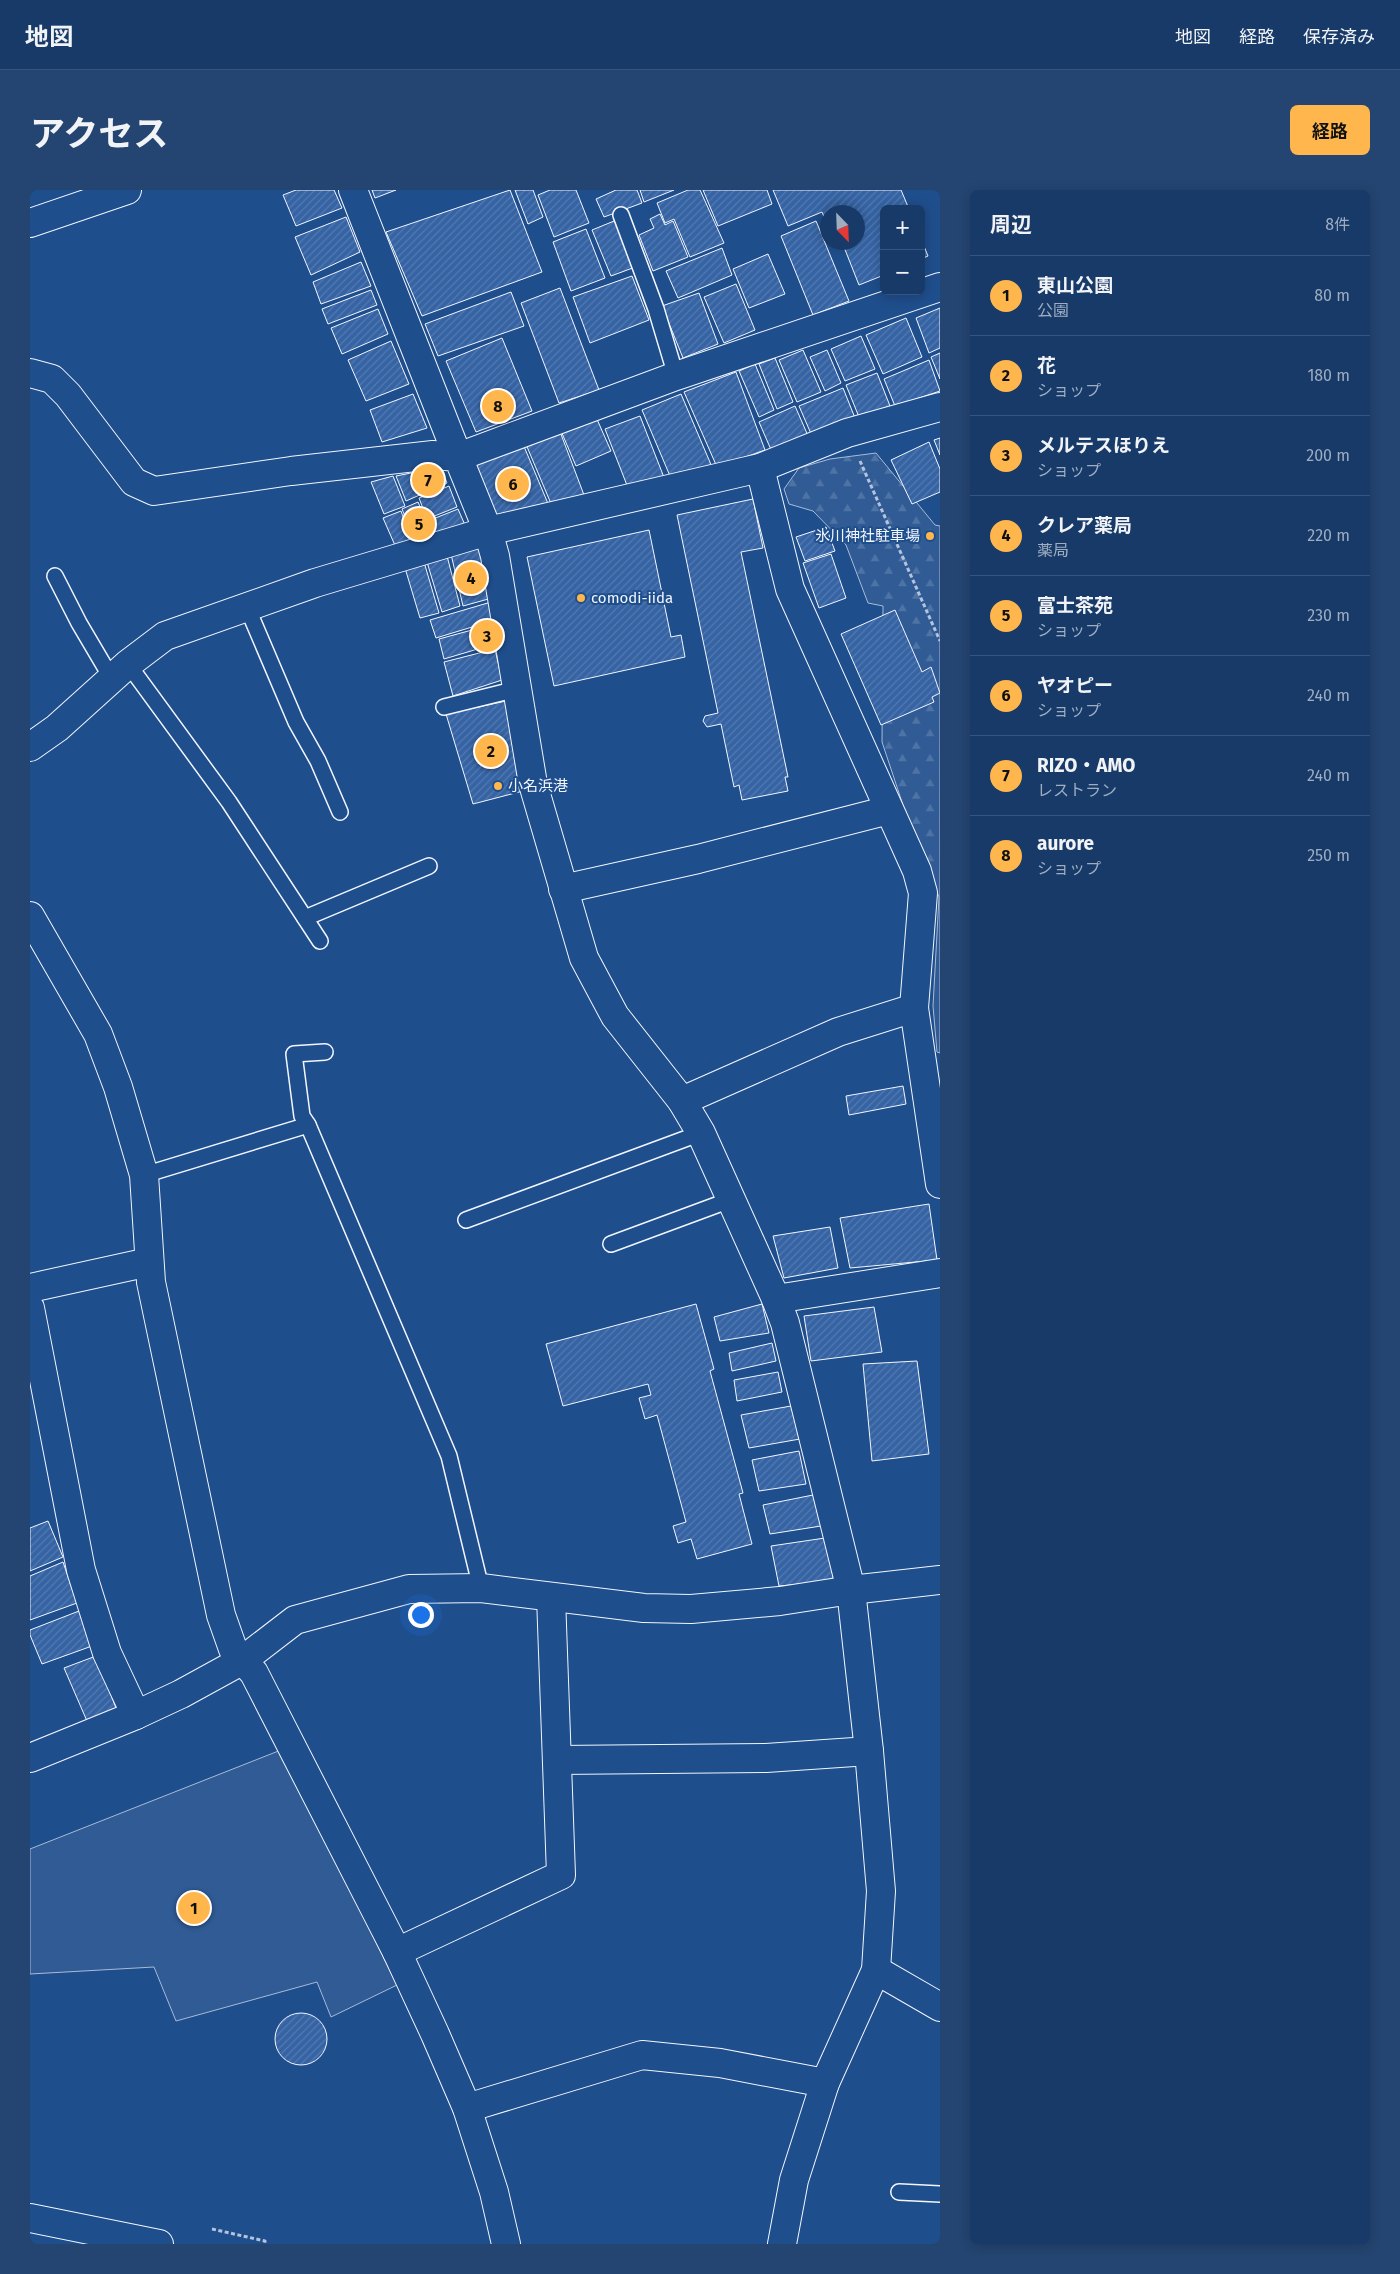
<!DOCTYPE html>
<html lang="ja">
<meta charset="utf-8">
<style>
:root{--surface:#173a69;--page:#244571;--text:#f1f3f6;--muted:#9eadc0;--line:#36547d;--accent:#ffb74d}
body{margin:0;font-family:"Fira Sans","Noto Sans JP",sans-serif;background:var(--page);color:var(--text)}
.controls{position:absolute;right:15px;top:15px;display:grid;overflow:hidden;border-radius:8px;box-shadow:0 2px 12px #0003}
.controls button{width:45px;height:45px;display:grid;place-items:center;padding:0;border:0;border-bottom:1px solid var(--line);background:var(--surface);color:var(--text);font:25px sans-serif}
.compass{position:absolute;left:790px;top:15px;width:45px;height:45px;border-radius:50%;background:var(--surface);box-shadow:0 2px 12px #0003;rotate:157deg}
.you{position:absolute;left:390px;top:1424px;width:18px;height:18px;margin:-12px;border:4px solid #fff;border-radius:50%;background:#1a73e8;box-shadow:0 0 0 8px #1a73e833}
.badge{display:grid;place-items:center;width:32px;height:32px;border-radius:50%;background:var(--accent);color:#111;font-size:16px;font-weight:700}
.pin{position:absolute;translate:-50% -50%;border:2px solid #fff;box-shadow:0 1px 5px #0006}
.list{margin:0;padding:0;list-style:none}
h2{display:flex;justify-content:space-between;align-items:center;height:65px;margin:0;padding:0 20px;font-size:21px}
h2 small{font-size:16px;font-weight:400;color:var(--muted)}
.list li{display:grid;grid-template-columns:32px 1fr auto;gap:15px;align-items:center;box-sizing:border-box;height:80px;padding:0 20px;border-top:1px solid var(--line)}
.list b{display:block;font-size:19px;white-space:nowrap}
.list p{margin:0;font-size:16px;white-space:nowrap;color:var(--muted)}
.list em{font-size:16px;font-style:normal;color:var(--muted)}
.map{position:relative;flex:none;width:910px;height:2054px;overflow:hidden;border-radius:8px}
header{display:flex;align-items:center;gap:30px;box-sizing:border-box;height:70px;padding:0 25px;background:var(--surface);border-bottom:1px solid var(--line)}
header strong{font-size:24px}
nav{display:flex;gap:28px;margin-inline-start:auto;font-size:18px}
.intro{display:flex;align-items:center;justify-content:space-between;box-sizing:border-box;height:120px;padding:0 30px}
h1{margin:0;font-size:35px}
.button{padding:12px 22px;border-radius:8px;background:var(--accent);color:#111;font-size:18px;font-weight:700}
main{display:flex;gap:30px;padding:0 30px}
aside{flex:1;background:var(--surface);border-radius:8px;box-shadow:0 2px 12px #0003}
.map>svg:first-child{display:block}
.forest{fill:url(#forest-firs);stroke:#a8bbd7}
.built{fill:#305b95;stroke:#a8bbd7}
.building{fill:url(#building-hatch);stroke:#f2f6ff}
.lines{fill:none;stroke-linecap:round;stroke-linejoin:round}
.service-casing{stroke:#f2f6ff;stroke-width:18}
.minor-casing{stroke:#f2f6ff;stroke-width:30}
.tertiary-casing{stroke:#f2f6ff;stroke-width:30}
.trunk-casing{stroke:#f2f6ff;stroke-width:30}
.path{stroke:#b3c4dc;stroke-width:3;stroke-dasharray:4 2.5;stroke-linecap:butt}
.service{stroke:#1f4e8c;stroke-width:15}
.minor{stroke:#1f4e8c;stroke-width:28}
.tertiary{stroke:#1f4e8c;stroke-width:28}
.trunk{stroke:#1f4e8c;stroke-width:28}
.poi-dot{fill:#ffb74d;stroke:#1f4e8c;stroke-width:2}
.labels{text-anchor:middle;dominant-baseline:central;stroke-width:4;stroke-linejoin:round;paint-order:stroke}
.poi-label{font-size:15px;fill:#f2f6ff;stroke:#1f4e8c;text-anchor:start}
</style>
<header>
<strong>地図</strong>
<nav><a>地図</a><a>経路</a><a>保存済み</a></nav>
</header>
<div class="intro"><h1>アクセス</h1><a class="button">経路</a></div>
<main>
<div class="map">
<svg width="910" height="2054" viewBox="0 0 910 2054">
<defs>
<pattern id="forest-firs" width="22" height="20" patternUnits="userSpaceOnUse" patternTransform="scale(1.25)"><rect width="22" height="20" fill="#305b95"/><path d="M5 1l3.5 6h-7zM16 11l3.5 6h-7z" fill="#4e73a5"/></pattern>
<pattern id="building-hatch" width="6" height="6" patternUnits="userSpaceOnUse" patternTransform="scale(1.25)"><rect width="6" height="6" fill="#3563a3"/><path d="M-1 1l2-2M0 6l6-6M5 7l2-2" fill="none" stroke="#537ab1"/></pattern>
</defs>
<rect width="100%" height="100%" fill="#1f4e8c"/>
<path class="forest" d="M846,263L905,335L910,336V863L907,862L903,816L909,707L873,615L852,552L853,416L838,413L816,355L783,321L759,314L754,299L769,278L800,269Z"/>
<path class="built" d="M251,1560L367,1795L301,1827L287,1792L146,1831L124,1777L0,1784V1659Z"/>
<g class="building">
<path d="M266,0H304L312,18L266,36L253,5Z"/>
<path d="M342,0H366L345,8Z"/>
<path d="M480,0L512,82L392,126L356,42Z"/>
<path d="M485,0H503L513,27L498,34Z"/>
<path d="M520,0H546L559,33L524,47L508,5Z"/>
<path d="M586,0H607L612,13L574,27L566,9Z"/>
<path d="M610,0H644L614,12Z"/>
<path d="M658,0H670L694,53L660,67L644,29L635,33L627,13Z"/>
<path d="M673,0H737L742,14L688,36Z"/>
<path d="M743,0H871L879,19H854V85L829,95L812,52H828V22H798V37L792,22L758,36Z"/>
<path d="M630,24L635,35L643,31L658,67L623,81L609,45L624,38L620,29Z"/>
<path d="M316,27L330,62L281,85L265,47Z"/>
<path d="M589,29L608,76L581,86L562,40Z"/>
<path d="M786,31L819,111L783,125L751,46Z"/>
<path d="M556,39L575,88L541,101L523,52Z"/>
<path d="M891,49L898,66L891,69Z"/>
<path d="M692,58L702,85L648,108L636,81Z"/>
<path d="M738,64L755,104L719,118L703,79Z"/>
<path d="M331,72L341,96L291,114L283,92Z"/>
<path d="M602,86L619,130L560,153L543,107Z"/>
<path d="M706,94L725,140L694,153L674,107Z"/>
<path d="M530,98L569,200L529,213L491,113Z"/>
<path d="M341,100L347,115L298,134L292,119Z"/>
<path d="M481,102L494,136L408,166L395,134Z"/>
<path d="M669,103L688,154L653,168L632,116Z"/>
<path d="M910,118V158L899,163L886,128Z"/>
<path d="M348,119L358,144L312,164L301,138Z"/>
<path d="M876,128L892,167L853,184L836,145Z"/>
<path d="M831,146L845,179L815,191L801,159Z"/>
<path d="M472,148L502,221L446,242L416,171Z"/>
<path d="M361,151L379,194L336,211L318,170Z"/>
<path d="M773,160L791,202L767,212L749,170Z"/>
<path d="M797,160L811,193L795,201L780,167Z"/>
<path d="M910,163V189L901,167Z"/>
<path d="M745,168L763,212L747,219L729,174Z"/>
<path d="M899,170L910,201L865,216L854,189Z"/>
<path d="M725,174L744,220L729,227L709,181Z"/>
<path d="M706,182L735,260L687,277L654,202Z"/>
<path d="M847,183L860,216L829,227L816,195Z"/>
<path d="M813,198L825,228L782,246L769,216Z"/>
<path d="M383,204L397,238L352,252L340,220Z"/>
<path d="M651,204L682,277L643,293L612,220Z"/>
<path d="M765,216L779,248L742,262L729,232Z"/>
<path d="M610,226L635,290L600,303L575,239Z"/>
<path d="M566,227L581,261L546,276L531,241Z"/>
<path d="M529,239L554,305L522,316L495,252Z"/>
<path d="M910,248V265L904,250Z"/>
<path d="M899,252L910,279V302L882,314L861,270Z"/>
<path d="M493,254L519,316L467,332L444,274Z"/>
<path d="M411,277L417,293L376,311L366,286Z"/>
<path d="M363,286L375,316L354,324L341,292Z"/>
<path d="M419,296L427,317L397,329L389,308Z"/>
<path d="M723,309L733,358L711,362L758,587H755L758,601L712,610L709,595L704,597L691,534L677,537L673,531L675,526L688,523L647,325Z"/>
<path d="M388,312L403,347L386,354L372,319Z"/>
<path d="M428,319L438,342L408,353L398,331Z"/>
<path d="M371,321L383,354L367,360L353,328Z"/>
<path d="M796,337L805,361L775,371L766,347Z"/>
<path d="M619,340L641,447L651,445L655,467L524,496L497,367Z"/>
<path d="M455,354L462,408L433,416L421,364Z"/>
<path d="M801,364L816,408L789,418L773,373Z"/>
<path d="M417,366L430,416L412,422L397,372Z"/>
<path d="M394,372L409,423L390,428L375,378Z"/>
<path d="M461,412L465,430L406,448L400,430Z"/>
<path d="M865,420L892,482L901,477L910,503L902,507L904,512L851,535L811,444Z"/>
<path d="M464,434L468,453L414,469L409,449Z"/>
<path d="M465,459L472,490L423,506L414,472Z"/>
<path d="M476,511L493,601L443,614L416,524Z"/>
<path d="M873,896L876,914L819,925L816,906Z"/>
<path d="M899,1014L907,1070L820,1078L810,1028Z"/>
<path d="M800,1037L808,1078L754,1088L743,1046Z"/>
<path d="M666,1114L684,1179L680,1181L713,1303L709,1304L722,1354L667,1369L661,1349L648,1353L643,1336L656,1332L627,1225L615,1229L609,1208L621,1205L618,1194L533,1216L516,1154Z"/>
<path d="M732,1114L739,1143L690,1151L684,1127Z"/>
<path d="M844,1117L852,1162L781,1171L774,1126Z"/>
<path d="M742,1153L746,1171L702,1181L699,1163Z"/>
<path d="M887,1171L899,1264L842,1271L833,1174Z"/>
<path d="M748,1182L752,1202L707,1211L704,1190Z"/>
<path d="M761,1216L770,1249L719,1258L711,1225Z"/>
<path d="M769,1261L776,1294L729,1301L722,1270Z"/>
<path d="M783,1305L791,1336L740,1344L733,1315Z"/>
<path d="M18,1331L33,1367L0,1381V1338Z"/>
<path d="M795,1348L804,1391L749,1396L741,1356Z"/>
<path d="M33,1372L47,1413L0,1430V1386Z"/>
<path d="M49,1421L62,1456L12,1474L0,1445V1440Z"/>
<path d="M66,1466L86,1518L57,1531L34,1478Z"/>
<circle cx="271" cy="1849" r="26"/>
</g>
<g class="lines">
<defs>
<g id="service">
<path d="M591,25L626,119L646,186"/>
<path d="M25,386L49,433L82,489"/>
<path d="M217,417L266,532L288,571L310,622"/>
<path d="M98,474L199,612L290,751"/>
<path d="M414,517L487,499"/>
<path d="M275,728L399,676"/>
<path d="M278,935L272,926L264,864L295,862"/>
<path d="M114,985L278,935L419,1266L451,1398"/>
<path d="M436,1030L671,943"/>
<path d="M581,1054L700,1010"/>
<path d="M869,2002L910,2004"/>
</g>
<g id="minor">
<path d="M0,33L97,0"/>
<path d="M0,183L22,189L38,205L104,292L124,301L261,281L403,265L428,267L458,341L465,366L503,594L554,768L585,826L652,911L671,943L746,1109L755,1133L821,1400L839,1561L851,1701L846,1780L795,1893L764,1990L752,2054"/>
<path d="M730,278L760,399L887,681L893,703L884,818L910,994"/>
<path d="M0,557L27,538L98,474L135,446L285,393L458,341L730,278L817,243L910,217"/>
<path d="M533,699L668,669L859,620"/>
<path d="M0,726L68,844L88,897L114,985L121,1092L191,1425L203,1459L224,1483L367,1762L405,1844L437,1918L464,2002L476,2054"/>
<path d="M652,911L808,842L884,818"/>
<path d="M0,1098L119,1072"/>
<path d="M746,1109L910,1083"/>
<path d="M0,1118L51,1380L77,1463L106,1525"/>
<path d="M0,1568L106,1525L151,1504L213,1470L265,1430L379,1399L451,1398L614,1418L661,1419L750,1411L821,1400L910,1390"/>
<path d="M527,1570L736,1568L839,1561"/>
<path d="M367,1762L531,1685L521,1407"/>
<path d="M846,1780L910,1817"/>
<path d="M437,1918L612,1865L690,1873L795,1893"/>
</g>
<path id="tertiary" d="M323,0L428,267L646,186L910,97"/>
<path id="trunk" d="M0,2028L129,2054"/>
</defs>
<use href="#service" class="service-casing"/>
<use href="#minor" class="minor-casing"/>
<use href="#tertiary" class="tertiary-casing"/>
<use href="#trunk" class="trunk-casing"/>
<g class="path">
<path d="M830,271L910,451"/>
<path d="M182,2039L235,2051V2054"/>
</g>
<use href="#service" class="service"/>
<use href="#minor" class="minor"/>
<use href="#tertiary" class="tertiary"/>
<use href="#trunk" class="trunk"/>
</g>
<g class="poi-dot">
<circle cx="900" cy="346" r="5"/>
<circle cx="551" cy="408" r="5"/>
<circle cx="468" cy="596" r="5"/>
</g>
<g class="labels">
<g class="poi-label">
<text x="890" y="346" text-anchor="end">氷川神社駐車場</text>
<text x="561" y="408">comodi-iida</text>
<text x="478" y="596">小名浜港</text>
</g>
</g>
</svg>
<div class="controls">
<button>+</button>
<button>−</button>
</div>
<svg class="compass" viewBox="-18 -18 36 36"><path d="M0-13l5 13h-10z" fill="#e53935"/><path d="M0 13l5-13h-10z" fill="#9eadc0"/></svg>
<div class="you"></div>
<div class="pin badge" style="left:164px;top:1718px">1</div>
<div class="pin badge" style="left:461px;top:561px">2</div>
<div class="pin badge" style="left:457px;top:446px">3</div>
<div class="pin badge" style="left:441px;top:388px">4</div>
<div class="pin badge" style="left:389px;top:334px">5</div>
<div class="pin badge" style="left:483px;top:294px">6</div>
<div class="pin badge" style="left:398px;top:290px">7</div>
<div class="pin badge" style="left:468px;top:216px">8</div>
</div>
<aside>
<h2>周辺<small>8件</small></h2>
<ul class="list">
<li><span class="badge">1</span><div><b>東山公園</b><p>公園</p></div><em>80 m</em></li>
<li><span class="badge">2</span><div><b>花</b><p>ショップ</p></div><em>180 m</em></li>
<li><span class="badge">3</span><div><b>メルテスほりえ</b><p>ショップ</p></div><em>200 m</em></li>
<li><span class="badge">4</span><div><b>クレア薬局</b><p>薬局</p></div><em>220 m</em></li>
<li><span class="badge">5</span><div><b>富士茶苑</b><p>ショップ</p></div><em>230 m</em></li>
<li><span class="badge">6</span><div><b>ヤオピー</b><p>ショップ</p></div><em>240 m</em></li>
<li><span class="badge">7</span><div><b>RIZO・AMO</b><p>レストラン</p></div><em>240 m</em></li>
<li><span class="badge">8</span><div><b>aurore</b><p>ショップ</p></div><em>250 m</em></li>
</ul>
</aside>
</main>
